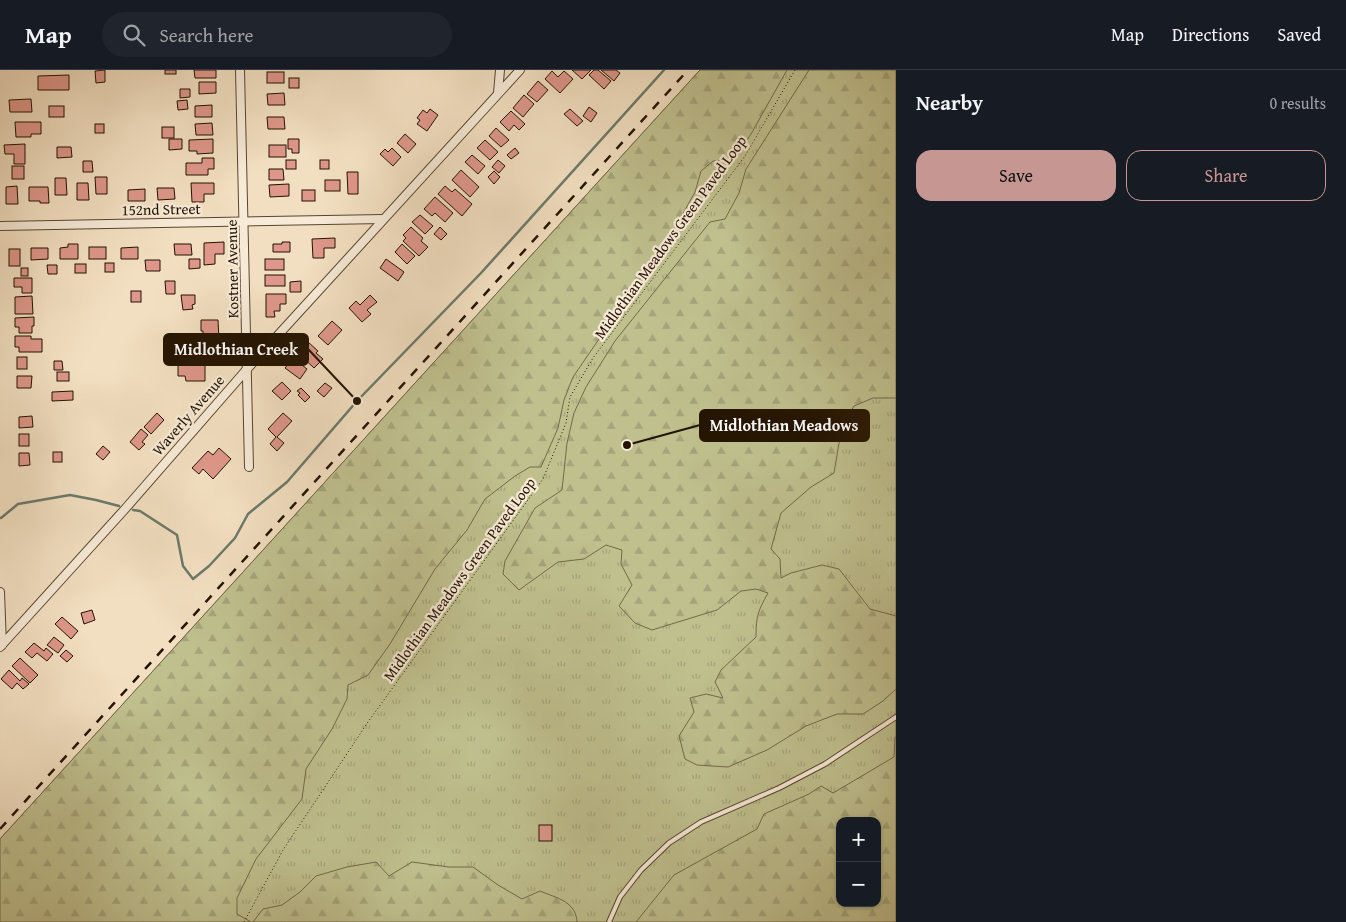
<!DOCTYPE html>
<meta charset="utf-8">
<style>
:root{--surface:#171b24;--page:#20242c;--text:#f1f3f6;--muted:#9ea1a6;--line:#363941;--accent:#c59692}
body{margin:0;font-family:"Gentium Book Plus",serif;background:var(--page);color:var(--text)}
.controls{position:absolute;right:15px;bottom:15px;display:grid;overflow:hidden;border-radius:10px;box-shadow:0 1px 4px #0004}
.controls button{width:45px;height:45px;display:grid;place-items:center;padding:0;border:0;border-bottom:1px solid var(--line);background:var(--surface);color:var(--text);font:25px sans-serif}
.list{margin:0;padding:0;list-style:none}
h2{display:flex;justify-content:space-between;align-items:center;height:65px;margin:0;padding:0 20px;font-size:21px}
h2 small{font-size:16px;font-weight:400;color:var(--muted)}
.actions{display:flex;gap:10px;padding:15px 20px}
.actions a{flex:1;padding:11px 0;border:1px solid var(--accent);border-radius:15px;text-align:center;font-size:18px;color:var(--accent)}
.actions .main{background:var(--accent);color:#111}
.icon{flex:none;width:28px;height:28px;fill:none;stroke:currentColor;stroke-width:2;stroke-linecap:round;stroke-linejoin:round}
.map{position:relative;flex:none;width:896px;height:852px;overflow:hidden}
header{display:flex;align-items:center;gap:30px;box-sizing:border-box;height:70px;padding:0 25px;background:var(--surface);border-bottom:1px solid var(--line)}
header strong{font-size:24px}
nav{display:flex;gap:28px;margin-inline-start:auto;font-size:18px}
.search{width:350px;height:45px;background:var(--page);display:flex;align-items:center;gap:12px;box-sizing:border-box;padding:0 18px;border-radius:28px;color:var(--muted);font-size:19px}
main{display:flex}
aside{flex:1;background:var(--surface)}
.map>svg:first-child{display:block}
.grass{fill:url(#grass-tufts);stroke:#726a48;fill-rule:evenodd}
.forest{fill:url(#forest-firs);stroke:#726a48;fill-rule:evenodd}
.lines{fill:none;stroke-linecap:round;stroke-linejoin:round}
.stream{stroke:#6b796a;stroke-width:2.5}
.building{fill:#de978a;stroke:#231300}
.lane-casing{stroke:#574630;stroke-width:6}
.street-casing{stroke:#574630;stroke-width:10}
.path{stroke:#231300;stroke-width:1;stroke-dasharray:1 2.5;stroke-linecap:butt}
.lane{stroke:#f7ead7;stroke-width:4}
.street{stroke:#f7ead7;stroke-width:8}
.rail{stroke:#231300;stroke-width:2.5;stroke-dasharray:9 9;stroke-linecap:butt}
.labels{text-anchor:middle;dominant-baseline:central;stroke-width:4.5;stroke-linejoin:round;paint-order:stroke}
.street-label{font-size:15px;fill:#231300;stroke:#f7ead7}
.leader{fill:none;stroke:#231300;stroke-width:2}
.callout-dot{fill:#231300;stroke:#f7ead7;stroke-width:2}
.callout{fill:#231300;stroke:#231300;stroke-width:2}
.callout-label{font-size:16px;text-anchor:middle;font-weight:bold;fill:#fff}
</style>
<header>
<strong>Map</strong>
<div class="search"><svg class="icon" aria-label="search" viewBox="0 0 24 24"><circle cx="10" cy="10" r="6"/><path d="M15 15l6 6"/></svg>Search here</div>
<nav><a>Map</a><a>Directions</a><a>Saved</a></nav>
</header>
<main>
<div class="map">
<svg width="896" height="852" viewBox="0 0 896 852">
<defs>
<pattern id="grass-tufts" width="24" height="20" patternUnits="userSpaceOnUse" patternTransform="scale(1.25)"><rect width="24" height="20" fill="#c0c08f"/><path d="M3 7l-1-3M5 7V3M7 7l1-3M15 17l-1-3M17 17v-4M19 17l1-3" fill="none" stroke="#a5a47a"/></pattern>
<pattern id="forest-firs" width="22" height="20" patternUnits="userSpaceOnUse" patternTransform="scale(1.25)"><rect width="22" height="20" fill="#c0c08f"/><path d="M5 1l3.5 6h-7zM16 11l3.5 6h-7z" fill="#a5a47a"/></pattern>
</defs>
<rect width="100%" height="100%" fill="#f2dfc1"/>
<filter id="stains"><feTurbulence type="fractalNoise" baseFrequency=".004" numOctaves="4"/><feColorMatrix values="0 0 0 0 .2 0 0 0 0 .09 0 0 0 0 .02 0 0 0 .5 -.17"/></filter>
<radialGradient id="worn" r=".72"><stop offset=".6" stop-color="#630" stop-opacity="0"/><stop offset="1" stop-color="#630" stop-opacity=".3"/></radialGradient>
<path class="grass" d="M700,0H896V852H0V769ZM840,751H877V833H840Z"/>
<g class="forest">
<path d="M700,0H787L751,64L734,89L713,91L701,101L695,122L675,158L573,307L564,330L558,358L541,397H530L515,406L485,429L467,460L435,499L390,574L368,605L348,615L347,629L332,659L306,699L302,729L256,789L237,828V844L251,852H0V769Z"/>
<path d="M809,0H896V328H873L854,336L847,348V361L839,373L834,403L811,417L781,443L771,479L780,489L781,508L791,503L822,495L839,499L870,539L896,546V619L883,631L863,644H837L806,656L767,680L728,697L697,695L685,689L679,666L694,642L690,628L706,624L723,628L715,612L721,600L756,567C756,546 758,541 768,523L756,519L741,521L717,540L652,560L635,553L619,536L632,515L621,494L622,480L606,475L584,489L558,492L519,520L503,504L505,491L535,438L562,420L567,373L574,343L586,317L615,271L710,152L725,149L739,123L746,99Z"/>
<path d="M895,667H896V852H636L674,805L757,759L764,744L809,724L821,716L833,723L894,687ZM840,751H877V833H840Z"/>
<path d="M376,792L389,806L412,792L449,797H473L498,815L522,829L540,821C556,828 576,831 577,852H253L263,839L282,835L300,822L316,806L347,797Z"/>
</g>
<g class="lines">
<g class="stream">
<path d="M133,440L140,441L177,465L183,496L193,509L209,496L235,468L248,444L287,412L357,331L481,203L664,0"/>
<path d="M1,448L18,434L70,425L96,430L119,436"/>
</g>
</g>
<g class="building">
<path d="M105,0V12L96,13L95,1Z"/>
<rect x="165" y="0" width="11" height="4"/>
<path d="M194,0H216V8H195Z"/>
<path d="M572,0H591L582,9Z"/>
<path d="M594,0H598L611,11L604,19L589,5Z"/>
<path d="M601,0H616L620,3L614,11Z"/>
<path d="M552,1L558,7L564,1L573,9L560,23L545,9Z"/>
<rect x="267" y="2" width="17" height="11"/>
<path d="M69,5V20H38V6Z"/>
<rect x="289" y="8" width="10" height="10"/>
<path d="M538,11L548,20L537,32L527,24Z"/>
<path d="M199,12H216V23L199,24Z"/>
<path d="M180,19H190V27L180,28Z"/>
<path d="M284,23L285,35H268L267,24Z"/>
<path d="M524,25L534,34L523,47L513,38Z"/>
<path d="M31,29L32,42H10L9,30Z"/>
<path d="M187,30L188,39L178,40L177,31Z"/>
<path d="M212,35V47H195V36Z"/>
<rect x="49" y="36" width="15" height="11"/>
<path d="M589,37L597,43L591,52L583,46Z"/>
<path d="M430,39L438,45L427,61L417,54L420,50L417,48L423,40L427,43Z"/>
<path d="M570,39L583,51L577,56L564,44Z"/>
<path d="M511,41L525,54L519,60L514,55L509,61L500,52Z"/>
<path d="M267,47H284L285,59H268Z"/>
<path d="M15,52H41V64H31V67H16Z"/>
<path d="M212,53L213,65H196L195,54Z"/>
<rect x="95" y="54" width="9" height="9"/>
<rect x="162" y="57" width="12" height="11"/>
<path d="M496,58L509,70L501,77L489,66Z"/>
<path d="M405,64L416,74L408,83L397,73Z"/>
<path d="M169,69H182V79L169,80Z"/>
<path d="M213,69V83L197,84V81H189V70Z"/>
<path d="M288,69H299V83H292V79H288Z"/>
<path d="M485,70L498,82L490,90L477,78Z"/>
<path d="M25,74V94H14V84H5L4,75Z"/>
<rect x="269" y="75" width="17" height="12"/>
<path d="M57,77H71L72,87L57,88Z"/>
<path d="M392,78L401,87L393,96L380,84L385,79L388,82Z"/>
<path d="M515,78L519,83L511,89L507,85Z"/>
<path d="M472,85L485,96L478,104L465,92Z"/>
<path d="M202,88H214V99H208V105H186V93H202Z"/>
<rect x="286" y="90" width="10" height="9"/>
<rect x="320" y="90" width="9" height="9"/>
<path d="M498,90L505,96L499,103L492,97Z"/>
<path d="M83,91H92L93,102H83Z"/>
<rect x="12" y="96" width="12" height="13"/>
<path d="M269,99H283L284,110H269Z"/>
<path d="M461,100L479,117L470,127L452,110Z"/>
<path d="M494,101L500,107L494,114L488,107Z"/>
<path d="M347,102H358V124H348Z"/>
<path d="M95,107H107V124H96Z"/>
<path d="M55,108H66L67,125H55Z"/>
<rect x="325" y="110" width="15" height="11"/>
<path d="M77,113H88L89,130H77Z"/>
<path d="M191,113H214V124H204V132H192Z"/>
<path d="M289,114V126L270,127L269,115Z"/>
<path d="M17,116L18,134H6V117Z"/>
<path d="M445,116L452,122L455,119L472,134L462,146L438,124Z"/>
<path d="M29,117H48L49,133H40V131H29Z"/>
<path d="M157,118H174L175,129L158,130Z"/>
<path d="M145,119V131H128V120Z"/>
<rect x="302" y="120" width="13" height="11"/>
<path d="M435,127L453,143L445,152L435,143L432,146L424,139Z"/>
<path d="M420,145L433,156L425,164L412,152Z"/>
<path d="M411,157L423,168L421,171L428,177L419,186L403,171L406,168L403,165Z"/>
<path d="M440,157L447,164L441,170L434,164Z"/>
<path d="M335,168V178H324V188H313L312,169Z"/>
<path d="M224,172V184H215V194L204,195V173Z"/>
<path d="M282,172H290V182H273V174H282Z"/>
<path d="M68,174H78V189H60V178L68,177Z"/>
<path d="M174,174H191L192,185H175Z"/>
<path d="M402,174L415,186L407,194L395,182Z"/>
<rect x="89" y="177" width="17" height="12"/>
<path d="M138,177V189H121V178Z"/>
<path d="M31,178H48V189L31,190Z"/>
<rect x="9" y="179" width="11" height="17"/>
<path d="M189,189H200V198L189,199Z"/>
<rect x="265" y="189" width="19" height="11"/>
<path d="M386,189L404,202L398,211L380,198Z"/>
<path d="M145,190H160V201H146Z"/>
<rect x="105" y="193" width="9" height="9"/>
<rect x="75" y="194" width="11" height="9"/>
<path d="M47,195H57V204H48Z"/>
<rect x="21" y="198" width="7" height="8"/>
<rect x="265" y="205" width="20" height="11"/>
<path d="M14,208H32V223H22V217H14Z"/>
<path d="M165,211H175V224H166Z"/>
<path d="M301,211V222H290V212Z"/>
<rect x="131" y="221" width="10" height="11"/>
<path d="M266,224H286V234H280V241H274L275,247H266Z"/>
<path d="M181,225H195V234L192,235L193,239L183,240Z"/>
<path d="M370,225L377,232L367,240L371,244L362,252L349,238L356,231L360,235Z"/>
<path d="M32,226L33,244H15V227Z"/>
<path d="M34,247V256H32V263H19V257H15V248Z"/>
<path d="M201,250H218L219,270H203V261H201Z"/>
<path d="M332,251L342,260L328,275L318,266Z"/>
<path d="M15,266H31V269H42V282H19V277H15Z"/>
<path d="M308,272L318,281L316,283L323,289L314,298L300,285L305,281L302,279Z"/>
<rect x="17" y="287" width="10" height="12"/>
<path d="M293,288L307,299L300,309L285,298Z"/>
<path d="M54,291H62L63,300H54Z"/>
<path d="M205,294V311H186L185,306H178V295Z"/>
<rect x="57" y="302" width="12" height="9"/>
<path d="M17,306H32L31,318H17Z"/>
<path d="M282,312L291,321L282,330L272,321Z"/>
<path d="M325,313L332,318L324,327L317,321Z"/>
<path d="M301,318L310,327L305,332L298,325L300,323L297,321Z"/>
<path d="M73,321V330L52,331V322Z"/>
<path d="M157,343L164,350L151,364L144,357Z"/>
<path d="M283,343L292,351L277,367L284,373L277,381L270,374L276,367L268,359Z"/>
<path d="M32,346L33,357L19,358V347Z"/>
<path d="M141,359L148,365L142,372L145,374L139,380L130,372Z"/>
<rect x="19" y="364" width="10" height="12"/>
<path d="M103,376L110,382L103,390L96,384Z"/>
<path d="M219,378L231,389L213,409L203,399L199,404L192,398L208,381L213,385Z"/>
<rect x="53" y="382" width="9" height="10"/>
<path d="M19,383H29L30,395L19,396Z"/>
<path d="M92,540L95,550L84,554L81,543Z"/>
<path d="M62,547L78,561L71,569L55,554Z"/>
<path d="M54,567L64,575L58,583L47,575Z"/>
<path d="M34,573L44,581L46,578L53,584L47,591L37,583L32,588L25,582Z"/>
<path d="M66,580L73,586L67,592L60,586Z"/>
<path d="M20,588L38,605L30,613L12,596Z"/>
<path d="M9,600L20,611L22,608L29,614L23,619L17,613L12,619L1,609Z"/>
<rect x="539" y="755" width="13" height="16"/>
</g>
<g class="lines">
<defs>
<path id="lane" d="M609,852L620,827L641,800L669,773L701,752L779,718L825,694L896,647"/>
<g id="street">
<path d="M240,0L249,397"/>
<path d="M498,23L500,0"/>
<path d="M0,156L383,149"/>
<path d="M0,522L2,575"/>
<path d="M0,577L125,439L248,298L520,0"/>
</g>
</defs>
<use href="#lane" class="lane-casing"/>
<use href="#street" class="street-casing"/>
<path class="path" d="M244,852L283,780L368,652L543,409L566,353L570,327L593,288L745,86L795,0"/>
<use href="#lane" class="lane"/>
<use href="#street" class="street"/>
<path class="rail" d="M0,759L688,0"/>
</g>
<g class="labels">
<g class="street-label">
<text transform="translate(161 139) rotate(-1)">152nd Street</text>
<text transform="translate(670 167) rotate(-54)">Midlothian Meadows Green Paved Loop</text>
<text transform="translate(232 199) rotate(-91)">Kostner Avenue</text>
<text transform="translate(188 345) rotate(-49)">Waverly Avenue</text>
<text transform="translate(459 509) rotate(-54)">Midlothian Meadows Green Paved Loop</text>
</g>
</g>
<path class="leader" d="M357 331L308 279M627 375L700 355"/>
<g class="callout-dot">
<circle cx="357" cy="331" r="5"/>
<circle cx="627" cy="375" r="5"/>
</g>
<g class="callout">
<rect x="164" y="264" width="144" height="31" rx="5"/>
<rect x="700" y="340" width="169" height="31" rx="5"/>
</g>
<g class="callout-label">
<text x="236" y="285">Midlothian Creek</text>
<text x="784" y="361">Midlothian Meadows</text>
</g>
<rect width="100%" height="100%" filter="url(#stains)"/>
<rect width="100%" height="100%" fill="url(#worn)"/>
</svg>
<div class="controls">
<button>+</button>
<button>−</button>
</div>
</div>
<aside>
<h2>Nearby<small>0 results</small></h2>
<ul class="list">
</ul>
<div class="actions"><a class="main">Save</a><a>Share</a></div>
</aside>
</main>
